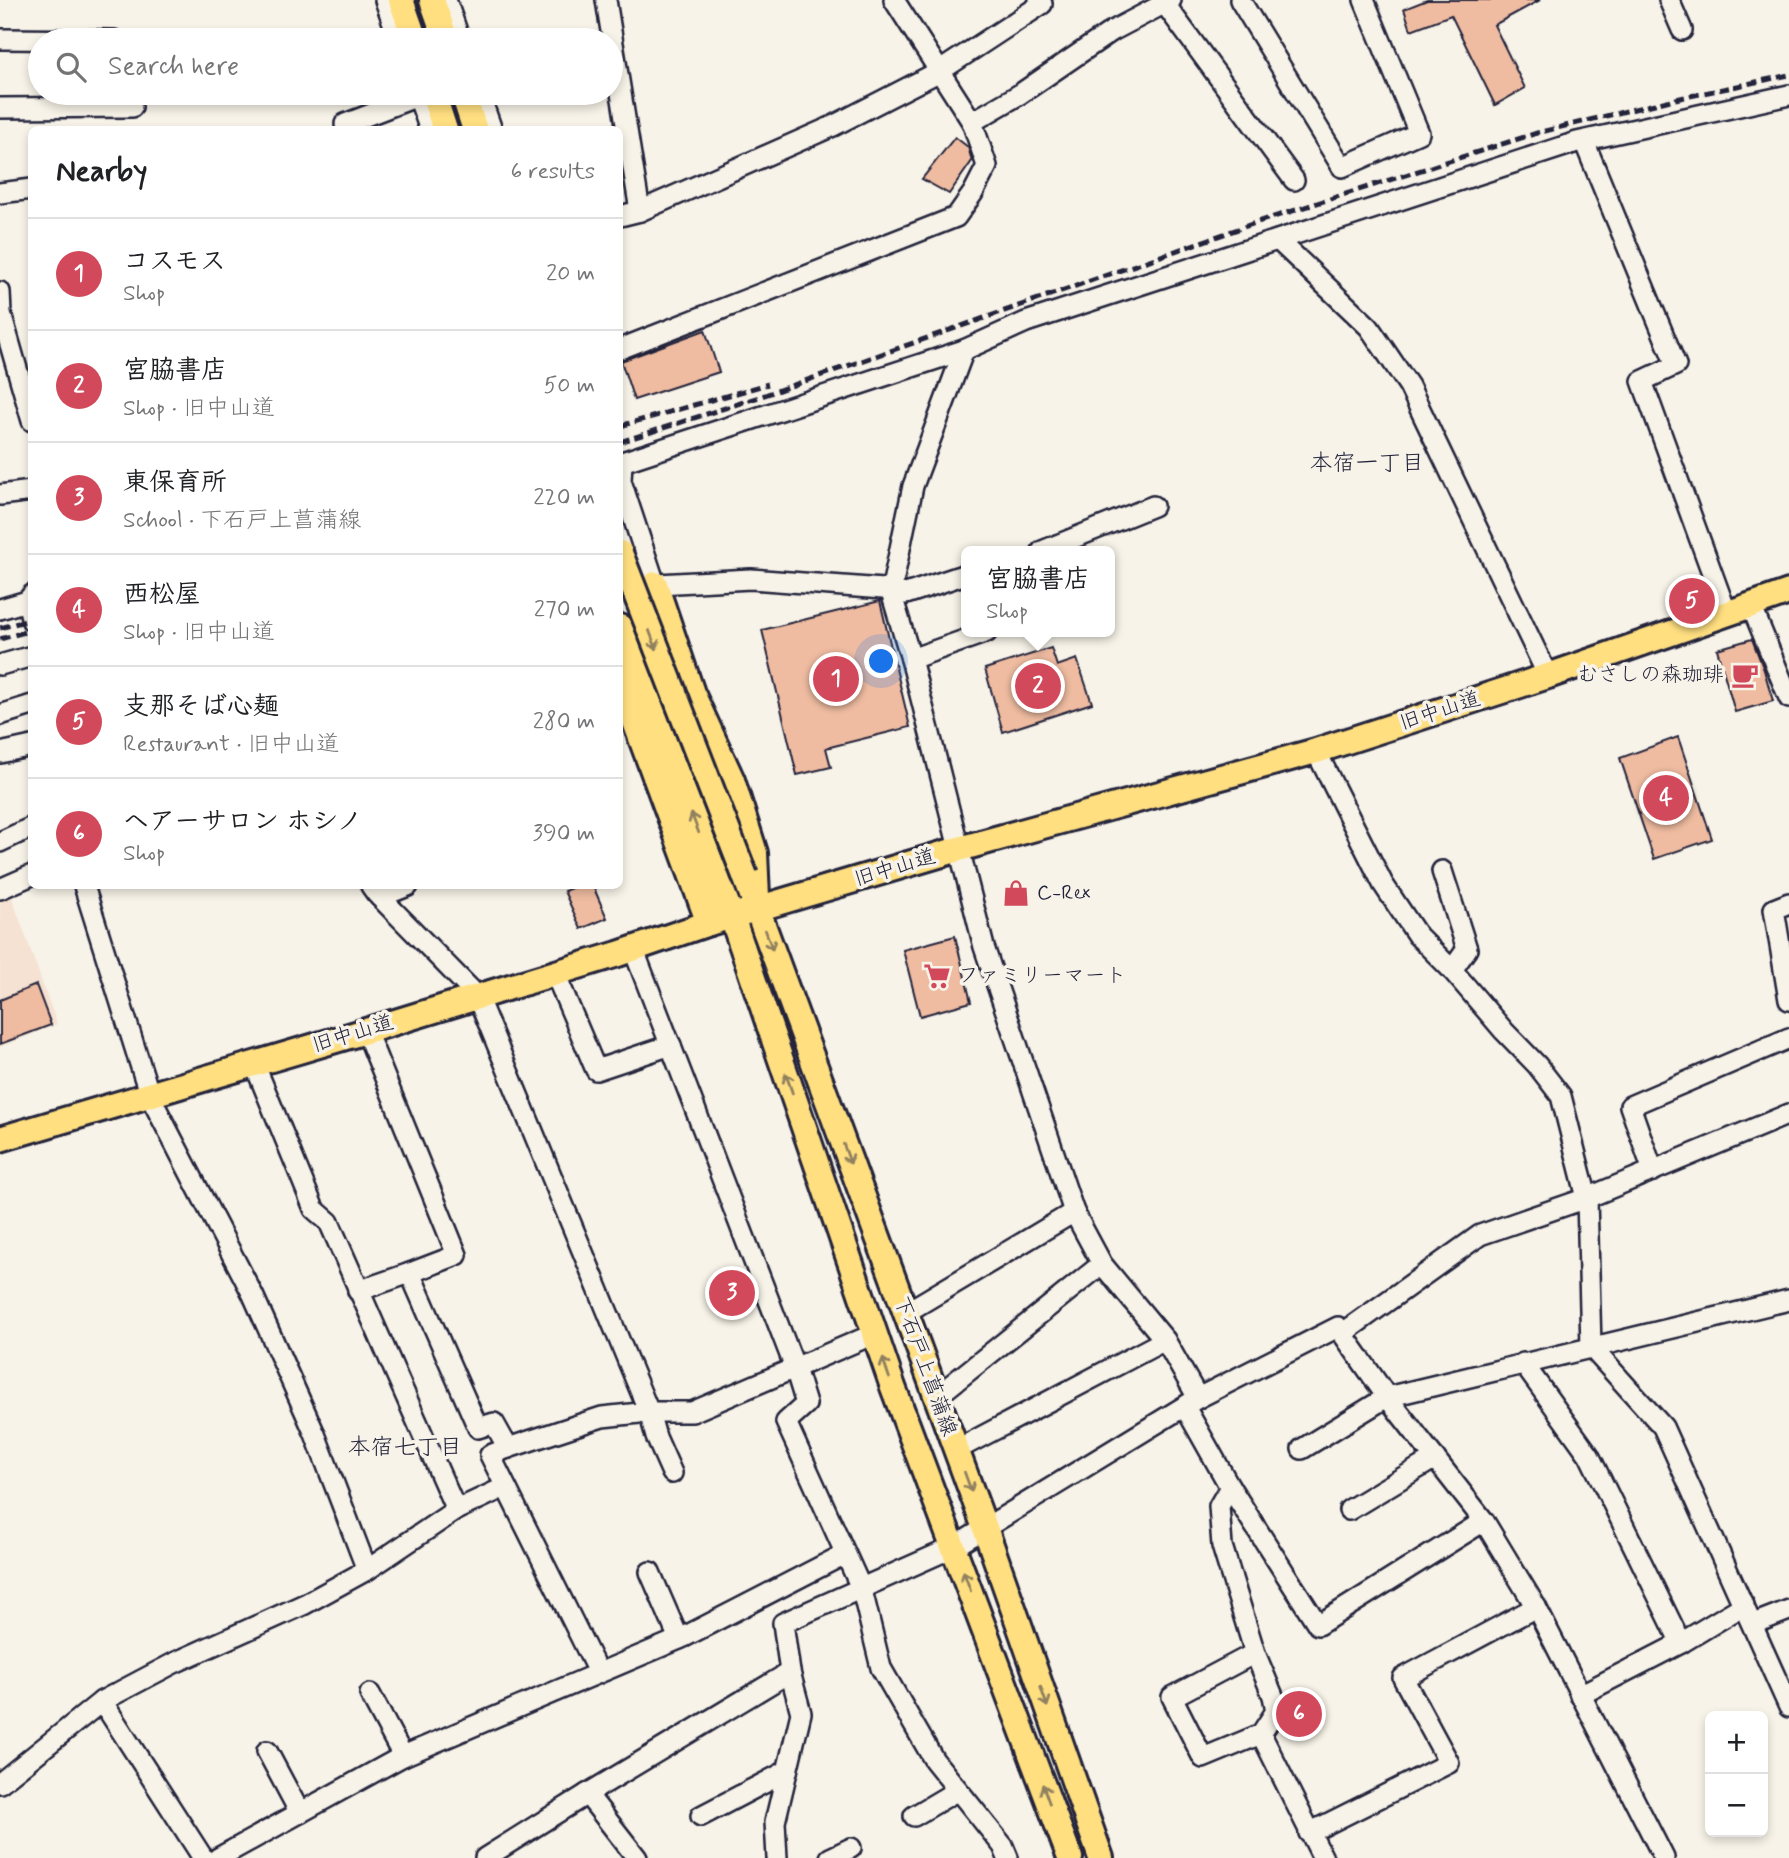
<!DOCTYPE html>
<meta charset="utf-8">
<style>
:root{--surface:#fff;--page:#f6f6f6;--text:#202124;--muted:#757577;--line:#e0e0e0;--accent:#d1495b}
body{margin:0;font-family:Mynerve,"Klee One",sans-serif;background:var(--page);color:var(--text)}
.controls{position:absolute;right:21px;bottom:21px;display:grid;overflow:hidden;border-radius:10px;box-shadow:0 4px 10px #0003}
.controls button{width:63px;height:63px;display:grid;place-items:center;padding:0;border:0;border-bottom:2px solid var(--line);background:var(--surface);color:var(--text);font:35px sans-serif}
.you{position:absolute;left:882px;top:662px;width:24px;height:24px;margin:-18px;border:5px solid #fff;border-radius:50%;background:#1a73e8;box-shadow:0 0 0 10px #1a73e833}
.badge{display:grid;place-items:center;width:46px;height:46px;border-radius:50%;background:var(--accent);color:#fff;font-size:23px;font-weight:700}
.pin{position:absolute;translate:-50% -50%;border:4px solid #fff;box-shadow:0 2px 7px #0006}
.popup{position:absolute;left:961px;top:546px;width:154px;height:91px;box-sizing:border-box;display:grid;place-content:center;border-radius:10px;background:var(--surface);filter:drop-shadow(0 2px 5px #0005);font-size:23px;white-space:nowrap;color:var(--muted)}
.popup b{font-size:26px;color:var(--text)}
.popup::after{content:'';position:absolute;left:50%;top:100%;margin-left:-14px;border:14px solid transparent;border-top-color:var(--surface)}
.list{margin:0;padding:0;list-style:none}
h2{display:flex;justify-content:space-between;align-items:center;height:91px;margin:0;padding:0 28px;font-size:30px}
h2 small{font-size:23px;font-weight:400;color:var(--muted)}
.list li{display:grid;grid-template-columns:46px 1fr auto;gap:21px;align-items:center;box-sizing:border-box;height:112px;padding:0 28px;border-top:2px solid var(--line)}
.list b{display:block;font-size:26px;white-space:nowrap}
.list p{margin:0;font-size:23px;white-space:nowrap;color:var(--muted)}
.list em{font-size:23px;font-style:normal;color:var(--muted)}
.icon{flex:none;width:38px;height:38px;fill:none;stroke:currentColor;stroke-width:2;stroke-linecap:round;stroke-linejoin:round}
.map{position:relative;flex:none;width:1789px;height:1858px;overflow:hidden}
.search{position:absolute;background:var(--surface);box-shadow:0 4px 10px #0003;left:28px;top:28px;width:595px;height:77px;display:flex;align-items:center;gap:18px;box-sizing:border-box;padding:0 24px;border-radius:38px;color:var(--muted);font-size:26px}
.panel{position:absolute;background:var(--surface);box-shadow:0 4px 10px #0003;left:28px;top:126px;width:595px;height:763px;border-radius:10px}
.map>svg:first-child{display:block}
.built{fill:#f5e2d3}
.building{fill:#efbca1;stroke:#22223b;stroke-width:2}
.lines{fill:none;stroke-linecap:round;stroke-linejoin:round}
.minor-casing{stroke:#22223b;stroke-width:24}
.major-casing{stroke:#22223b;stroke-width:30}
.minor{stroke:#f7f3e8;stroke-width:19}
.major{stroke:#ffdf80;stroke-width:24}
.rail{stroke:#22223b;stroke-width:5;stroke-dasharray:10 5;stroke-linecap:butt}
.major-bridge-casing{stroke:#22223b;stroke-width:30;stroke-linecap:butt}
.major-bridge{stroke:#ffdf80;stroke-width:24}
.oneway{stroke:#90805e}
.labels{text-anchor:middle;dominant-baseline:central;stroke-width:7;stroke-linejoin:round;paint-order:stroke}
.poi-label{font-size:21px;fill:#22223b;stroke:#f7f3e8;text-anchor:start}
.street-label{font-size:21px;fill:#22223b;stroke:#f7f3e8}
.neighbourhood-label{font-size:23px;fill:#22223b;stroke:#f7f3e8}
</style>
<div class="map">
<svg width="1789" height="1858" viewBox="0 0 1789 1858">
<rect width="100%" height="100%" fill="#f7f3e8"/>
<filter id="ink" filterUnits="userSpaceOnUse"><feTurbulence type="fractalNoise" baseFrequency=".0143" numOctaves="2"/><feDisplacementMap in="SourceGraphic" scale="14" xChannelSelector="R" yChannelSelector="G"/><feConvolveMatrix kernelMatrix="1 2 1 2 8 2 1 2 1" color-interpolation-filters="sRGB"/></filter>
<g filter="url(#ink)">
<path class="built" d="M10,892L57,1024L0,1047V898Z"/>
<g class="building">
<path d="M1427,0H1540L1494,25L1525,88L1495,105L1451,15L1411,30L1404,9Z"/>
<path d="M955,137L968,147L972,161L949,194L922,179Z"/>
<path d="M705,330L719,372L634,400L621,361Z"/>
<path d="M880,601L910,727L826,748L831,767L797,775L762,630Z"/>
<path d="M1752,639L1764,670L1773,701L1735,712L1717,649Z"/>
<path d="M1051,648L1057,666L1077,659L1092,703L1003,732L985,669Z"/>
<path d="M1678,737L1712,839L1654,859L1620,758Z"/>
<path d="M576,886H593L607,918L581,929L564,891Z"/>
<path d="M955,936L971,1002L920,1016L903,950Z"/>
<path d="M36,985L51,1025L0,1044V1000Z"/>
</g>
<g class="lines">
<defs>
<g id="minor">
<path d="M385,0L399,40"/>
<path d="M446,0L460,40"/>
<path d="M606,0L640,211"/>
<path d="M1162,0L1294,180"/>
<path d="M1240,0L1342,167L1419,133L1364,0"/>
<path d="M1669,0L1682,30"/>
<path d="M0,39L114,40"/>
<path d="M479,93L492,130"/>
<path d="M0,108L132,107L128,93"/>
<path d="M972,122L1020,94L1112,31L1171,0"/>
<path d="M346,130L345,124L418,96L430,130"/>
<path d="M1584,141L1676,365L1642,381L1727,614"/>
<path d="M0,193L32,189"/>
<path d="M620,216L640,211L833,126L940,71L1042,4L1039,0"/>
<path d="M1278,240L1369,327L1409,386L1548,676"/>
<path d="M0,292L1,313L32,421"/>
<path d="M620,349L956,217L973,193L987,166L972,122L894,0"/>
<path d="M964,350L913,486L891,592L911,659L984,947L1074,1212L1102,1264L1165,1340L1198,1398"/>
<path d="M0,495L32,491"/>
<path d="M1042,551L1153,506"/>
<path d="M655,584L621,481L622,462L964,350L1026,322L1577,142L1789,95"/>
<path d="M620,586L751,579L883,589L906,594L966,574"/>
<path d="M27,601L32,621"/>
<path d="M1751,605L1789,698"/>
<path d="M0,609L27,601L32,595"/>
<path d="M911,659L987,632"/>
<path d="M0,665L32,656"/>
<path d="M0,715L32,705"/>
<path d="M1316,751L1383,884L1417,935L1452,970L1504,1031L1537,1065L1561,1096L1587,1198L1591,1347L1663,1427L1789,1707"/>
<path d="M0,753L32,746"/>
<path d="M0,842L32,827"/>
<path d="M1442,871L1467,949L1452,970"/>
<path d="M371,886L376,893L477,996L649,1412H692L874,1334"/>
<path d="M0,889L32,875"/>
<path d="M380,897L408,886"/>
<path d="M1789,903L1774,909L1789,1000"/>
<path d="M633,948L795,1368L806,1404L786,1422L862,1590L881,1668L934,1760L1003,1846L1008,1858"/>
<path d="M555,973L596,1070L671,1045"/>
<path d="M366,1031L457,1255L410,1273L478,1428L494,1423L508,1448L490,1455L598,1672"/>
<path d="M254,1063L314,1209L329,1222L456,1510L505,1487"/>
<path d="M1653,1171L1630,1106L1789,1038"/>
<path d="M358,1291L410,1273"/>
<path d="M905,1313L1074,1212"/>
<path d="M1343,1333L1480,1235L1587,1198L1789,1114"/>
<path d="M1523,1363L1589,1455L1681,1643"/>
<path d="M936,1397L1102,1264"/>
<path d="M1185,1407L1230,1487L1318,1625L1484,1521"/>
<path d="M508,1448L602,1417L649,1412L656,1437L672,1473"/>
<path d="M1302,1449L1387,1397L1789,1300"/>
<path d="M956,1450L1165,1340"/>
<path d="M1230,1487L1219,1506L1222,1546L1255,1653L1273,1696L1276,1711L1261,1734L1203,1758L1172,1697L1255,1653"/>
<path d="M1349,1510L1435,1458"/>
<path d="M367,1570L456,1510"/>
<path d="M650,1572L679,1639"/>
<path d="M1753,1624L1789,1610"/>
<path d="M370,1694L403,1756"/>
<path d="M1580,1695L1681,1643L1744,1605"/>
<path d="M102,1701L203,1858"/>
<path d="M1261,1734L1323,1858"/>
<path d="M267,1751L300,1813"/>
<path d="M0,1783L102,1701L174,1663L305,1604L367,1570L315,1434L253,1295L150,1096L84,886"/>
<path d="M587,1794L637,1858"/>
<path d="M701,1816L787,1771"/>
<path d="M914,1816L958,1790"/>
<path d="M1309,1833L1449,1763L1403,1678L1536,1607"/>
<path d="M218,1858L403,1756L684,1637L845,1554"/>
<path d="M485,1858L587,1794L790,1672"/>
<path d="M777,1858L775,1822L801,1713L790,1672L783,1623L954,1547L1198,1398L1338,1327L1387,1397L1484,1521L1536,1607L1664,1858"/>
<path d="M830,1858L851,1848"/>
</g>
<g id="major">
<path d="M401,0L415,40"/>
<path d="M432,0L446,40"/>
<path d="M433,93L445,130"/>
<path d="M463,93L475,130"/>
<path d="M655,584L692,693L732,780L755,853L757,897"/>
<path d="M620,627L732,917L893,1387L1070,1858"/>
<path d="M620,681L709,923"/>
<path d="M745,876L985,1528L1101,1858"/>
<path d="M0,1139L366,1031L618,954L709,923L959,849L1316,751L1548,676L1789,592"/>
</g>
</defs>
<use href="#minor" class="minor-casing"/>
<use href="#major" class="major-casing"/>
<use href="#minor" class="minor"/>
<use href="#major" class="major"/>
<g class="rail">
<path d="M620,426L768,384"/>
<path d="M620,442L762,396L1258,222L1537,133L1671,100L1789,75"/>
<path d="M0,628L32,619"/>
<path d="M0,639L32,630"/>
</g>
<defs>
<path id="major-bridge" d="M620,553L745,876"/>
</defs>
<use href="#major-bridge" class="major-bridge-casing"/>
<use href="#major-bridge" class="major-bridge"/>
</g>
<defs><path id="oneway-shaft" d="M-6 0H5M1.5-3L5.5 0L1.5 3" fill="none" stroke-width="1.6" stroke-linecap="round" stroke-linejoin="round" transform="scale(1.75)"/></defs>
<g class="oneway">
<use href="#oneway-shaft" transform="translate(653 640) rotate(69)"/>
<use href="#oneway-shaft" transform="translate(695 823) rotate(-111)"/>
<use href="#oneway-shaft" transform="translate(769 940) rotate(70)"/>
<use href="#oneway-shaft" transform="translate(789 1083) rotate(-109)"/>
<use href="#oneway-shaft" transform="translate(847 1154) rotate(70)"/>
<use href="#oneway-shaft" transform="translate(886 1368) rotate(-109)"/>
<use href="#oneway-shaft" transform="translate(968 1482) rotate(70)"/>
<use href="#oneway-shaft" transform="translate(967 1581) rotate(-110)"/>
<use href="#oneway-shaft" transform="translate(1044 1697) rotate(71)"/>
<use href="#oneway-shaft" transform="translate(1046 1794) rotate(-110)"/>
</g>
</g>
<defs>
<symbol id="cafe-bare" viewBox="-9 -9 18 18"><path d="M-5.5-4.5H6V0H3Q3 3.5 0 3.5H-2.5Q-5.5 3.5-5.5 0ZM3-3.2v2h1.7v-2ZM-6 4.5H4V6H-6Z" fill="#d1495b" stroke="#f7f3e8" stroke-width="2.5" paint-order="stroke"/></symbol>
<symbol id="shop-bare" viewBox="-9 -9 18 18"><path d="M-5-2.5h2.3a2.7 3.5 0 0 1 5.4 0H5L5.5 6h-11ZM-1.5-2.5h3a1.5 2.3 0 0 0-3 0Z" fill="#d1495b" stroke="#f7f3e8" stroke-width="2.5" paint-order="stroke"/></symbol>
<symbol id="supermarket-bare" viewBox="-9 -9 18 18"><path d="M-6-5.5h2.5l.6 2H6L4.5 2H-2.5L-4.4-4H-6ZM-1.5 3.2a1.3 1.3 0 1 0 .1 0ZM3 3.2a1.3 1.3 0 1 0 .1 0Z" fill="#d1495b" stroke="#f7f3e8" stroke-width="2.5" paint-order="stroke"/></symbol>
</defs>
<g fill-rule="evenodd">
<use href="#cafe-bare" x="1726" y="656" width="38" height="38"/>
<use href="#shop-bare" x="997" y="874" width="38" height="38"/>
<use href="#supermarket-bare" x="918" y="957" width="38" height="38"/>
</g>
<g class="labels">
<g class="poi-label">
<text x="1724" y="675" text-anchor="end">むさしの森珈琲</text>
<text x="1037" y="893">C-Rex</text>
<text x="958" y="976">ファミリーマート</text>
</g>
<g class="street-label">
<text transform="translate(1440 711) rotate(-18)">旧中山道</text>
<text transform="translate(895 868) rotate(-17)">旧中山道</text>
<text transform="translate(353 1034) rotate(-17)">旧中山道</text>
<text transform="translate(925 1366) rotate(70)">下石戸上菖蒲線</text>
</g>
<g class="neighbourhood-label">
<text x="1367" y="464">本宿一丁目</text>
<text x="405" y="1448">本宿七丁目</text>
</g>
</g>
</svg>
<div class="controls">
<button>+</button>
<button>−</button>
</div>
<div class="you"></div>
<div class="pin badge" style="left:836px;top:679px">1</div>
<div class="pin badge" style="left:1038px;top:686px">2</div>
<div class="popup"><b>宮脇書店</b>Shop</div>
<div class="pin badge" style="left:732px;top:1293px">3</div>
<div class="pin badge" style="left:1666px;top:798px">4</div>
<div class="pin badge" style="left:1692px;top:601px">5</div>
<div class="pin badge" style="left:1299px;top:1714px">6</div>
<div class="search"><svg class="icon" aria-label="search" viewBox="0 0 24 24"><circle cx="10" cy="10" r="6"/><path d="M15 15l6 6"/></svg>Search here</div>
<section class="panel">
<h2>Nearby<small>6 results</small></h2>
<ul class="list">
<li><span class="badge">1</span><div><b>コスモス</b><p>Shop</p></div><em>20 m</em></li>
<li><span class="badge">2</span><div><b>宮脇書店</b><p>Shop · 旧中山道</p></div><em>50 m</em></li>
<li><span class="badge">3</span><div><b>東保育所</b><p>School · 下石戸上菖蒲線</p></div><em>220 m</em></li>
<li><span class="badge">4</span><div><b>西松屋</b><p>Shop · 旧中山道</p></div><em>270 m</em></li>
<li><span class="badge">5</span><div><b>支那そば心麺</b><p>Restaurant · 旧中山道</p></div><em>280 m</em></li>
<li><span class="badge">6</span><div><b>ヘアーサロン ホシノ</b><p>Shop</p></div><em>390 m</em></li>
</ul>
</section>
</div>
